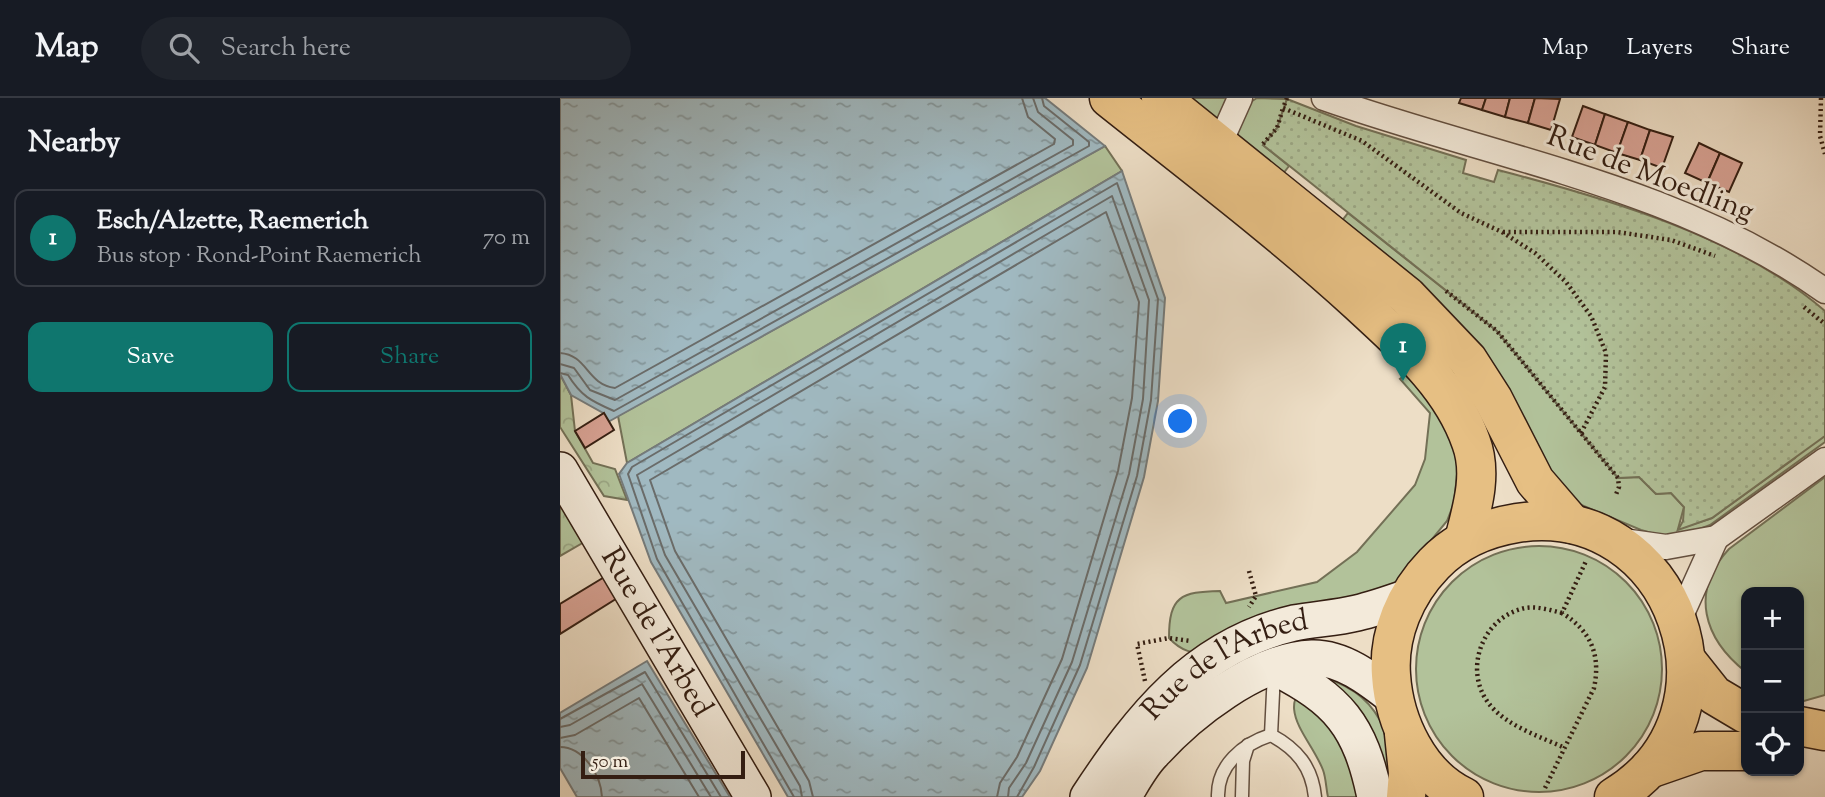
<!DOCTYPE html>
<meta charset="utf-8">
<style>
:root{--surface:#171b24;--page:#20242c;--text:#f1f3f6;--muted:#9ea1a6;--line:#363941;--accent:#0f766e}
body{margin:0;font-family:"Sorts Mill Goudy",serif;background:var(--page);color:var(--text)}
.controls{position:absolute;right:21px;bottom:21px;display:grid;overflow:hidden;border-radius:14px;box-shadow:0 2px 5px #0004}
.controls button{width:63px;height:63px;display:grid;place-items:center;padding:0;border:0;border-bottom:2px solid var(--line);background:var(--surface);color:var(--text);font:35px sans-serif}
.scale{position:absolute;left:21px;bottom:18px;width:164px;box-sizing:border-box;padding-left:7px;border:4px solid #341e12;border-top:0;font-size:19px;line-height:24px;white-space:nowrap;color:#341e12;-webkit-text-stroke:5px #f3eada;paint-order:stroke}
.you{position:absolute;left:621px;top:324px;width:24px;height:24px;margin:-18px;border:5px solid #fff;border-radius:50%;background:#1a73e8;box-shadow:0 0 0 10px #1a73e833}
.badge{display:grid;place-items:center;width:46px;height:46px;border-radius:50%;background:var(--accent);color:#fff;font-size:23px;font-weight:700}
.pin{position:absolute;translate:-50% -58px;filter:drop-shadow(0 2px 4px #0008)}
.pin::after{content:'';position:absolute;top:37px;width:24px;height:21px;background:inherit;clip-path:polygon(0 0,100% 0,50% 100%)}
.list{margin:0;padding:0;list-style:none}
h2{display:flex;justify-content:space-between;align-items:center;height:91px;margin:0;padding:0 28px;font-size:30px}
h2 small{font-size:23px;font-weight:400;color:var(--muted)}
.list li{display:grid;grid-template-columns:46px 1fr auto;gap:21px;align-items:center;box-sizing:border-box;height:98px;margin:0 14px 14px;padding:0 14px;border:2px solid var(--line);border-radius:14px}
.list b{display:block;font-size:26px;white-space:nowrap}
.list p{margin:0;font-size:23px;white-space:nowrap;color:var(--muted)}
.list em{font-size:23px;font-style:normal;color:var(--muted)}
.actions{display:flex;gap:14px;padding:21px 28px}
.actions a{flex:1;padding:16px 0;border:2px solid var(--accent);border-radius:14px;text-align:center;font-size:24px;color:var(--accent)}
.actions .main{background:var(--accent);color:#fff}
.icon{flex:none;width:38px;height:38px;fill:none;stroke:currentColor;stroke-width:2;stroke-linecap:round;stroke-linejoin:round}
.map{position:relative;flex:none;width:1265px;height:699px;overflow:hidden}
header{display:flex;align-items:center;gap:42px;box-sizing:border-box;height:98px;padding:0 35px;background:var(--surface);border-bottom:2px solid var(--line)}
header strong{font-size:33px}
nav{display:flex;gap:38px;margin-inline-start:auto;font-size:24px}
.search{width:490px;height:63px;background:var(--page);display:flex;align-items:center;gap:18px;box-sizing:border-box;padding:0 24px;border-radius:38px;color:var(--muted);font-size:26px}
main{display:flex}
aside{flex:1;background:var(--surface)}
.map>svg:first-child{display:block}
.grass{fill:#b2c29a;stroke:#737056;stroke-width:2}
.forest{fill:url(#forest-crowns);stroke:#737056;stroke-width:2}
.park{fill:url(#park-dots);stroke:#737056;stroke-width:2}
.water{fill:url(#water-ripples);stroke:#757b7b;stroke-width:2}
.lines{fill:none;stroke-linecap:round;stroke-linejoin:round}
.shore{stroke:#6a6c6a;stroke-width:2}
.building{fill:#d8a294;stroke:#341e12;stroke-width:2}
.lane-casing{stroke:#624e3f;stroke-width:15}
.street-casing{stroke:#624e3f;stroke-width:27}
.secondary-casing{stroke:#341e12;stroke-width:38}
.primary-casing{stroke:#341e12;stroke-width:41}
.path{stroke:#341e12;stroke-width:4.5;stroke-dasharray:2 3.5;stroke-linecap:butt}
.lane{stroke:#f3eada;stroke-width:12}
.street{stroke:#f3eada;stroke-width:24}
.secondary{stroke:#f3eada;stroke-width:35}
.primary{stroke:#e6bf83;stroke-width:38}
.labels{text-anchor:middle;dominant-baseline:central;stroke-width:6;stroke-linejoin:round;paint-order:stroke}
.street-label{font-size:30px;fill:#341e12;stroke:#f3eada}
</style>
<header>
<strong>Map</strong>
<div class="search"><svg class="icon" aria-label="search" viewBox="0 0 24 24"><circle cx="10" cy="10" r="6"/><path d="M15 15l6 6"/></svg>Search here</div>
<nav><a>Map</a><a>Layers</a><a>Share</a></nav>
</header>
<main>
<aside>
<h2>Nearby<small></small></h2>
<ul class="list">
<li><span class="badge">1</span><div><b>Esch/Alzette, Raemerich</b><p>Bus stop · Rond-Point Raemerich</p></div><em>70 m</em></li>
</ul>
<div class="actions"><a class="main">Save</a><a>Share</a></div>
</aside>
<div class="map">
<svg width="1265" height="699" viewBox="0 0 1265 699">
<defs>
<pattern id="forest-crowns" width="20" height="18" patternUnits="userSpaceOnUse" patternTransform="scale(1.75)"><rect width="20" height="18" fill="#b2c29a"/><path d="M2 6a3 3 0 1 1 6 0M12 15a3 3 0 1 1 6 0" fill="none" stroke="#9aa684"/></pattern>
<pattern id="park-dots" width="8" height="8" patternUnits="userSpaceOnUse" patternTransform="scale(1.75)"><rect width="8" height="8" fill="#b2c29a"/><path d="M2 2h.1M6 6h.1" fill="none" stroke="#9aa684" stroke-width="1.8" stroke-linecap="round"/></pattern>
<pattern id="water-ripples" width="26" height="14" patternUnits="userSpaceOnUse" patternTransform="scale(1.75)"><rect width="26" height="14" fill="#a0b9c1"/><path d="M2 4q2-2 4 0t4 0M15 11q2-2 4 0t4 0" fill="none" stroke="#83969b"/></pattern>
</defs>
<rect width="100%" height="100%" fill="#eddec6"/>
<filter id="stains"><feTurbulence type="fractalNoise" baseFrequency=".00286" numOctaves="4"/><feColorMatrix values="0 0 0 0 .2 0 0 0 0 .09 0 0 0 0 .02 0 0 0 .5 -.17"/></filter>
<radialGradient id="worn" r=".72"><stop offset=".6" stop-color="#630" stop-opacity="0"/><stop offset="1" stop-color="#630" stop-opacity=".3"/></radialGradient>
<g class="grass">
<path d="M618,0H673L684,8L697,0L727,1L717,30L703,47L729,68L719,81Z"/>
<path d="M545,48L562,73L67,365L58,318Z"/>
<path d="M788,115L937,233L1058,380L1079,379L1096,396L1111,395L1124,409L1118,431L1152,420L1235,360L1265,316V344L1150,427L1132,434L1102,438L1081,432L1019,406L778,128Z"/>
<path d="M849,274L888,324L898,367L894,405L887,423L832,490L650,556C632,555 622,554 609,540C609,498 621,494 660,493L666,505L757,484L797,454L855,387L865,361L870,315L840,281Z"/>
<path d="M1265,379V597L1244,603L1239,601V494H1186V574C1144,541 1129,494 1169,451Z"/>
<circle cx="979" cy="571" r="123"/>
<path d="M756,578C822,592 832,640 838,699H768C766,690 766,680 763,672C750,638 709,607 756,578Z"/>
</g>
<g class="forest">
<path d="M0,276L11,297L15,333L33,365L55,371L67,402L44,398L0,329Z"/>
<path d="M0,401L26,443L0,458Z"/>
</g>
<path class="park" d="M727,1L796,28L906,62L903,75L934,84L938,72C1046,100 1180,139 1265,213V338L1152,420L1118,432L1123,423L1124,409L1111,395L1096,396L1079,379L1058,380L937,233L703,47L717,30Z"/>
<g class="water">
<path d="M0,0H485L545,48L48,324L43,315L11,297L0,276Z"/>
<path d="M562,73L605,200L598,303L584,379L527,570L480,673L462,699H228L91,464L59,376L67,365Z"/>
<path d="M87,563L170,699H17L0,670V615Z"/>
</g>
<g class="lines">
<g class="shore">
<path d="M0,255C28,257 26,286 55,290L494,46L495,41L468,19L462,0"/>
<path d="M0,266L14,270L30,292L55,302L513,47V42L478,14L473,0"/>
<path d="M0,275L8,277C21,298 31,303 54,313L529,48V44L484,8L482,0"/>
<path d="M0,621L85,574L161,699"/>
<path d="M0,629L10,627L82,586L151,699"/>
<path d="M0,640L15,637L79,600L139,699"/>
<path d="M0,649C23,649 41,677 42,699"/>
<path d="M234,699L97,461L68,376L72,369L557,85L598,201L591,302L577,378L520,567L474,669L457,699"/>
<path d="M242,699L240,688L105,457L77,377L552,98L589,202L583,301L569,376L512,564L466,665L449,690L448,699"/>
<path d="M253,699L249,683L115,453L90,382L546,114L579,204L572,300L558,373L502,561L457,659L440,685L437,699"/>
</g>
</g>
<g class="building">
<path d="M901,0H926L922,12L899,5Z"/>
<path d="M926,0H950L945,19L922,12Z"/>
<path d="M950,0H975L968,25L945,19Z"/>
<path d="M975,0L1000,1L991,32L968,25Z"/>
<path d="M1023,8L1045,16L1035,47L1012,39Z"/>
<path d="M1045,16L1068,24L1057,55L1035,47Z"/>
<path d="M1068,24L1090,32L1080,62L1057,55Z"/>
<path d="M1090,32L1113,39L1102,70L1080,62Z"/>
<path d="M1139,45L1160,55L1147,85L1125,75Z"/>
<path d="M1160,55L1182,65L1169,94L1147,85Z"/>
<path d="M44,315L54,332L25,350L15,333Z"/>
<path d="M46,478L59,499L0,536V506Z"/>
</g>
<g class="lines">
<defs>
<g id="lane">
<path d="M714,574L711,637C737,651 752,669 755,699"/>
<path d="M658,699C657,667 683,646 711,637"/>
<path d="M682,699L683,663L688,647"/>
</g>
<g id="street">
<path d="M764,0C931,59 1119,89 1265,193"/>
<path d="M659,47L680,0"/>
<path d="M1056,442L1106,449L1156,440L1265,362"/>
<path d="M1119,522L1156,440"/>
</g>
<g id="secondary">
<path id="s1" d="M0,372L193,699"/>
<path d="M714,569C779,602 800,627 815,699"/>
<path id="s2" d="M528,699C580,620 636,548 734,525C755,521 777,520 797,515C814,511 831,505 848,499"/>
<path d="M563,699C572,685 581,667 593,655C629,615 696,562 752,560C782,559 810,581 833,599"/>
</g>
<g id="primary">
<path d="M549,0C633,67 719,132 799,205C842,245 891,286 911,344C923,376 912,411 904,442"/>
<path d="M601,0L847,198L908,262L933,301L975,383L1012,426"/>
<path d="M1127,563L1154,597L1186,616"/>
<path d="M1239,628L1265,633"/>
<path d="M844,636L848,675L846,699"/>
<path d="M1089,671L1141,653H1186"/>
<path d="M904,699C859,678 834,624 831,577C828,536 845,496 874,466C896,443 926,430 957,425C1116,401 1192,616 1054,699"/>
</g>
</defs>
<use href="#lane" class="lane-casing"/>
<use href="#street" class="street-casing"/>
<use href="#secondary" class="secondary-casing"/>
<use href="#primary" class="primary-casing"/>
<g class="path">
<path d="M727,0L723,10L802,43L901,115L942,134L975,155L1006,184L1031,218L1046,255L1045,289L1021,335"/>
<path d="M1261,0L1260,38L1265,56"/>
<path d="M703,46L717,30L723,10"/>
<path d="M943,134H1057L1111,142L1155,158"/>
<path d="M886,193L937,233L1058,380L1059,389L1055,399"/>
<path d="M1244,209L1265,226"/>
<path d="M689,473L696,498L689,509"/>
<path d="M1002,515C990,512 977,508 965,510C922,519 902,573 930,607C947,628 981,639 1005,650"/>
<path d="M585,583L577,546L609,540L631,543"/>
<path d="M985,690L1034,590C1041,557 1031,533 1002,515L1026,463"/>
</g>
<use href="#lane" class="lane"/>
<use href="#street" class="street"/>
<use href="#secondary" class="secondary"/>
<use href="#primary" class="primary"/>
</g>
<g class="labels">
<g class="street-label">
<text transform="translate(1090 77) rotate(21)">Rue de Moedling</text>
<text stroke="none"><textPath href="#s1" startOffset="189">Rue de l'Arbed</textPath></text>
<text stroke="none"><textPath href="#s2" startOffset="196">Rue de l'Arbed</textPath></text>
</g>
</g>
<rect width="100%" height="100%" filter="url(#stains)"/>
<rect width="100%" height="100%" fill="url(#worn)"/>
</svg>
<div class="controls">
<button>+</button>
<button>−</button>
<button><svg class="icon" aria-label="locate" viewBox="0 0 24 24"><circle cx="12" cy="12" r="6"/><path d="M12 2v4M12 18v4M2 12h4M18 12h4"/></svg></button>
</div>
<div class="scale">50 m</div>
<div class="you"></div>
<div class="pin badge" style="left:843px;top:283px">1</div>
</div>
</main>
